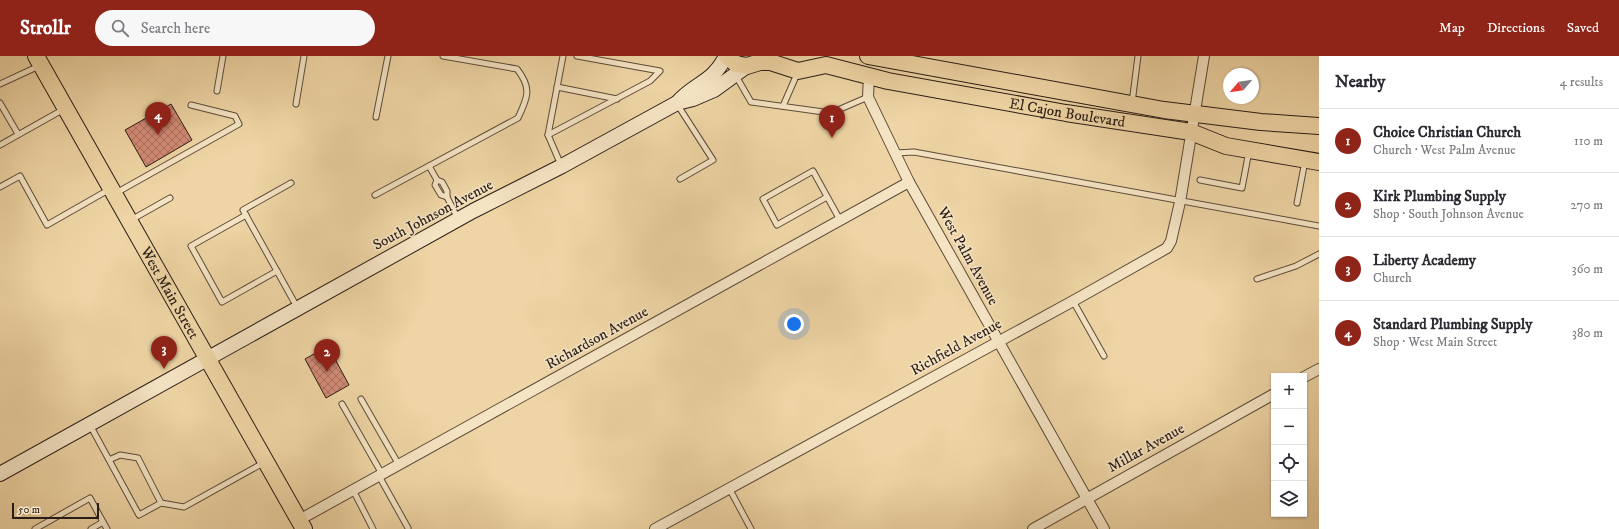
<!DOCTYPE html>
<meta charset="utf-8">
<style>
:root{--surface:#fff;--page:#f7f7f7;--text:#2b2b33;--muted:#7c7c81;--line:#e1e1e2;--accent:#8f2418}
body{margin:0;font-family:"IM FELL DW Pica",serif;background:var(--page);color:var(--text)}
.controls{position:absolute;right:12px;bottom:12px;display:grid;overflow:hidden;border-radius:0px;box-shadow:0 1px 3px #0004}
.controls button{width:36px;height:36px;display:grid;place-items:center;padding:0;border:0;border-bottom:1px solid var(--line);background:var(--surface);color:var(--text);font:20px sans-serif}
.compass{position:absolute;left:1223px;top:12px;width:36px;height:36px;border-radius:50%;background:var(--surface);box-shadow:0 1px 3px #0004;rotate:241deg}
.scale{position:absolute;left:12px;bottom:10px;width:87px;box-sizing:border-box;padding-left:4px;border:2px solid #2a1d17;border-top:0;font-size:11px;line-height:14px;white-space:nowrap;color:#2a1d17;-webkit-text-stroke:3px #f5e4c4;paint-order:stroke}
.you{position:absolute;left:794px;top:268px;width:14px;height:14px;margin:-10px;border:3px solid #fff;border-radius:50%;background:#1a73e8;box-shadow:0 0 0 6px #1a73e833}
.badge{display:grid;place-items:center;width:26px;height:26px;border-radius:50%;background:var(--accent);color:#fff;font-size:13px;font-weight:700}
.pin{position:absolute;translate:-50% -33px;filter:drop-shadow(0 1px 2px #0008)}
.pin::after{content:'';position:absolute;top:21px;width:14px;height:12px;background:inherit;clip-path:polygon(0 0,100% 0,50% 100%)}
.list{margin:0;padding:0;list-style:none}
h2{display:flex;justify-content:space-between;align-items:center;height:52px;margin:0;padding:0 16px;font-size:17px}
h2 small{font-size:13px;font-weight:400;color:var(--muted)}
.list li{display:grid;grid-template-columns:26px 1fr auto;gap:12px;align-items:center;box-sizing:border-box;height:64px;padding:0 16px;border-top:1px solid var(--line)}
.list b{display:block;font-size:15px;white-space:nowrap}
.list p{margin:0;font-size:13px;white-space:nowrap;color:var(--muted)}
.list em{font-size:13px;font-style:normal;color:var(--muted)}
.icon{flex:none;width:22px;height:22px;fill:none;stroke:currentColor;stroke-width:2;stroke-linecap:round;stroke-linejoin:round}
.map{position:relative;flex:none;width:1319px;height:473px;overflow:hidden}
header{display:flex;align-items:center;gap:24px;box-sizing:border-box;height:56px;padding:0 20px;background:var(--accent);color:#fff}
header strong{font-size:19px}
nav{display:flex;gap:22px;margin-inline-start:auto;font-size:14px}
.search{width:280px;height:36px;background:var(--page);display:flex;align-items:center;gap:10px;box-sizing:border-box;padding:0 14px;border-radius:22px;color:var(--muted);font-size:15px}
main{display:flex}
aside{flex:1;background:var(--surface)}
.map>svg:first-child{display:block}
.building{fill:url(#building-cross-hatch);stroke:#2a1d17}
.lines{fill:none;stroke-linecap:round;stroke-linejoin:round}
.service-casing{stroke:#5b4b3a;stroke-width:7}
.minor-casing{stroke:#5b4b3a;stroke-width:12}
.secondary-casing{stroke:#2a1d17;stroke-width:16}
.primary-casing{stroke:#2a1d17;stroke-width:18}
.service{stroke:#f5e4c4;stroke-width:5}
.minor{stroke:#f5e4c4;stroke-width:10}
.secondary{stroke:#f5e4c4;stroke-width:14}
.primary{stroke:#efd5a5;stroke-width:16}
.labels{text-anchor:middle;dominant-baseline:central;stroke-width:3;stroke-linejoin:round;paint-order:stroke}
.street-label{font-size:15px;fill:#2a1d17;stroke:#f5e4c4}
</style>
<header>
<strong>Strollr</strong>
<div class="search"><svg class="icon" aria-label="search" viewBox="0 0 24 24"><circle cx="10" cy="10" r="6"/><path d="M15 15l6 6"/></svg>Search here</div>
<nav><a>Map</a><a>Directions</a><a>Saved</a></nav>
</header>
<main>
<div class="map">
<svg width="1319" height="473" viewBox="0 0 1319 473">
<defs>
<pattern id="building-cross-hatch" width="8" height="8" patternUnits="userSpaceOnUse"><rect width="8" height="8" fill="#d38b76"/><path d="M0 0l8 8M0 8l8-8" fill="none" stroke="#ab7160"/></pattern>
</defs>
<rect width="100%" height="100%" fill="#efd5a5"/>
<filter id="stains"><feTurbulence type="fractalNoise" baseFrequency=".005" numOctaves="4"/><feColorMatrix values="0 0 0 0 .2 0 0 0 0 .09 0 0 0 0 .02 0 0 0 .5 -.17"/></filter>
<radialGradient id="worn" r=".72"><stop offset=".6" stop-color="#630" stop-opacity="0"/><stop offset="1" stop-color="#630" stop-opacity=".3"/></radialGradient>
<g class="building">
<path d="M171,48L192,84L146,111L125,74Z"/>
<path d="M328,290L349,329L326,342L305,303Z"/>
</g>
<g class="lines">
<defs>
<g id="service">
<path d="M736,20L751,46L831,57L868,41"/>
<path d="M0,28L39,10"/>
<path d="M557,31L617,43"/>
<path d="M217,35L223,0"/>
<path d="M0,47L18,78"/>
<path d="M1132,47L1138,0"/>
<path d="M296,48L304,0"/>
<path d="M677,48L713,104L680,123"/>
<path d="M783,50L797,18"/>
<path d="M376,61L388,0"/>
<path d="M548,79L650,25L660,15L577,0"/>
<path d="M0,89L64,53"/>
<path d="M895,97L914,96L1319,170"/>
<path d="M561,109L548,79L563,0"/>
<path d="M429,110L437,124L435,129L441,139L447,141"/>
<path d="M437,124L442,126L447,135V141L458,163"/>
<path d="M1200,124L1242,132L1249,95"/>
<path d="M291,127L243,154L297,251"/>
<path d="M0,131L20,120L47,169L110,133"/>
<path d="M116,137L239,68L235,60L191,49"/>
<path d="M375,139L518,62C528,41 532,32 517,13L443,0"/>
<path d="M827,141L777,169L763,143L813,115L840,164"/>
<path d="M1297,147L1305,105"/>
<path d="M246,159L191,190L222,246L277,215"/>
<path d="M131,164L170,142"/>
<path d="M1257,223L1296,210L1319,198"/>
<path d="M1073,245L1104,300"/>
<path d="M361,343L399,409"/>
<path d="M342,348L382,418"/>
<path d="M90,369L139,459L161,447L138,402L120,399L109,404"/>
<path d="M379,420L408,472"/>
<path d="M729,432L751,473"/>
<path d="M353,434L373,473"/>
<path d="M161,447L184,451L265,406"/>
<path d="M35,473L90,442L103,466"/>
<path d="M91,473L103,466L107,473"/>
</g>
<g id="minor">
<path d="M869,20L868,41L909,126L1104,473"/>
<path d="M1304,321L1319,313"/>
<path d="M299,464L909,126"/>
<path d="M655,473L1073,245L1167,192L1171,185L1180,146L1204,0"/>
<path d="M1033,473L1274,338"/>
</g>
<g id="secondary">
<path d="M726,0C712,28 695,26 677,47L693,43L714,34L747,10"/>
<path d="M0,418L473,155L562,110L677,47"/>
</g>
<g id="primary">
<path id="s1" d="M36,0L304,473"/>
<path id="s2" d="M727,0L736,8L747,10L760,6H770L798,15L826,9L888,25L1066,57L1191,76L1226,90L1319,106"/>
<path d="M868,0L1164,54L1261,66L1319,70"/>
</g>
</defs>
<use href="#service" class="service-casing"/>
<use href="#minor" class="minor-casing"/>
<use href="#secondary" class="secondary-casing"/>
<use href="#primary" class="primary-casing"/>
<use href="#service" class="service"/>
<use href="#minor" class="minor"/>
<use href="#secondary" class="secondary"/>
<use href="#primary" class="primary"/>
</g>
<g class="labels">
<g class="street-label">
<text stroke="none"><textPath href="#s2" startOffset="351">El Cajon Boulevard</textPath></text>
<text transform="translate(433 159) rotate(-28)">South Johnson Avenue</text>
<text transform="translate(968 200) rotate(61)">West Palm Avenue</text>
<text stroke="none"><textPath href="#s1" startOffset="272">West Main Street</textPath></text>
<text transform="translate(597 282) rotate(-29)">Richardson Avenue</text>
<text transform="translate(956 291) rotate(-29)">Richfield Avenue</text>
<text transform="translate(1146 392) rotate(-29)">Millar Avenue</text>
</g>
</g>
<rect width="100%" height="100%" filter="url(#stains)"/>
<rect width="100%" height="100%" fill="url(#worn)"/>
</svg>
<div class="controls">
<button>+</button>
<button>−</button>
<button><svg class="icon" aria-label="locate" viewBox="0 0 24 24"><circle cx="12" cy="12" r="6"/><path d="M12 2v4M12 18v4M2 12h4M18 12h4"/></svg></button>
<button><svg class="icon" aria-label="layers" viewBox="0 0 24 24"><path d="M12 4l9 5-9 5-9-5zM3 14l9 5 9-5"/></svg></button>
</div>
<svg class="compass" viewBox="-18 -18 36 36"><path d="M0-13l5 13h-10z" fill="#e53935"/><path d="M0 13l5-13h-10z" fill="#7c7c81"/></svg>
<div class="scale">50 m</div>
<div class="you"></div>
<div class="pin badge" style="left:832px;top:82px">1</div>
<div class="pin badge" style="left:327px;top:316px">2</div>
<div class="pin badge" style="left:164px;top:313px">3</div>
<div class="pin badge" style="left:158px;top:79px">4</div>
</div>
<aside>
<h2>Nearby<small>4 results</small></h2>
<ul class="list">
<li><span class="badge">1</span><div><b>Choice Christian Church</b><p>Church · West Palm Avenue</p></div><em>110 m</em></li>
<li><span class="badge">2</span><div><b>Kirk Plumbing Supply</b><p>Shop · South Johnson Avenue</p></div><em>270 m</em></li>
<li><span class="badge">3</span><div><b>Liberty Academy</b><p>Church</p></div><em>360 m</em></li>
<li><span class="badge">4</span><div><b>Standard Plumbing Supply</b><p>Shop · West Main Street</p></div><em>380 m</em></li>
</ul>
</aside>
</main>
